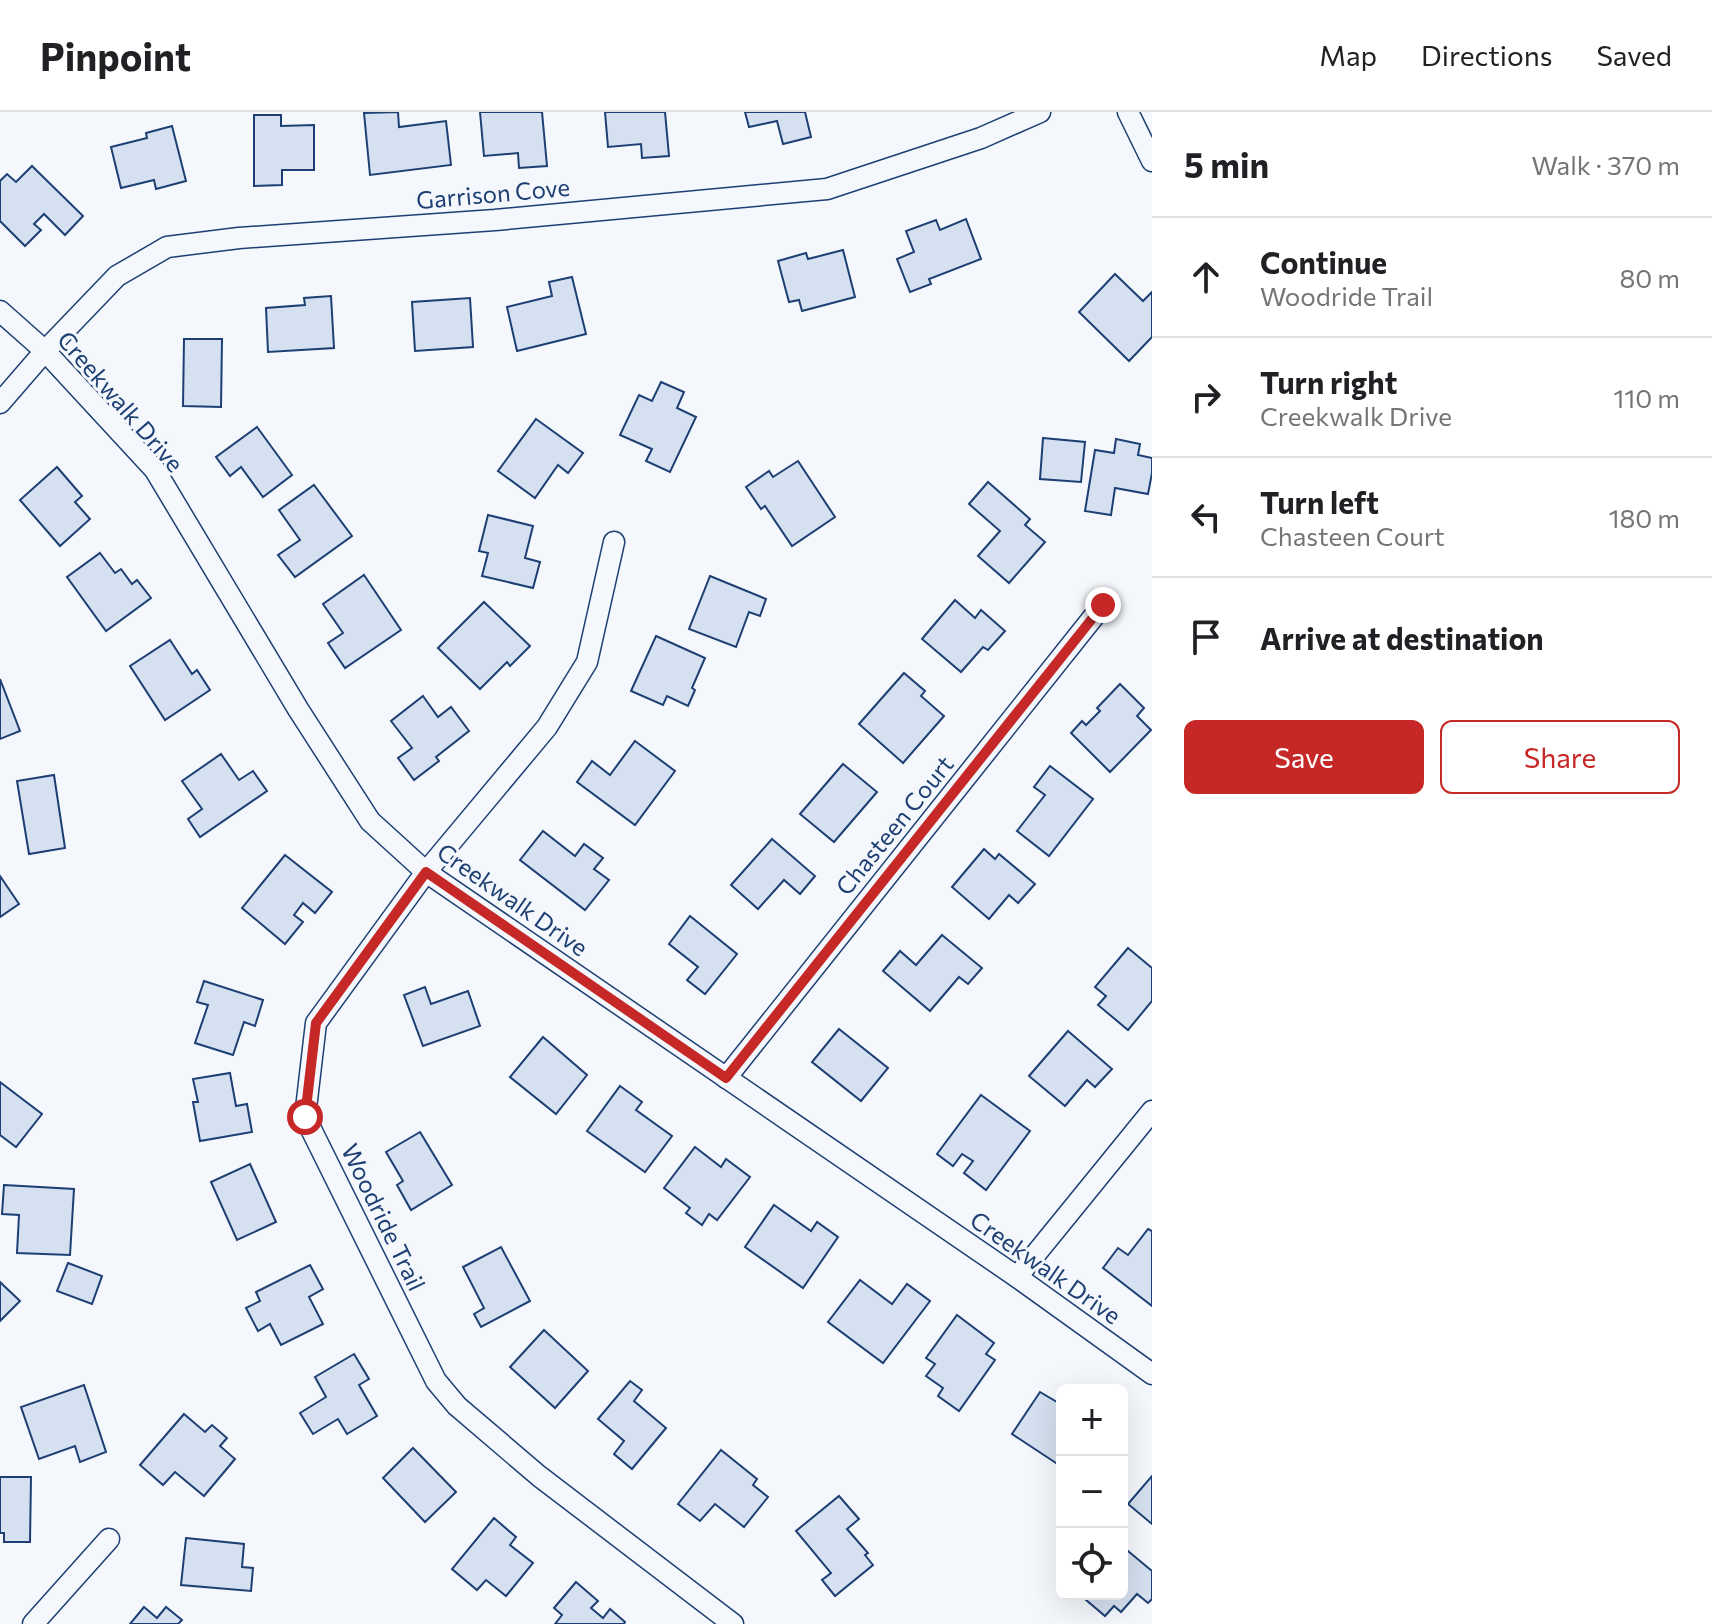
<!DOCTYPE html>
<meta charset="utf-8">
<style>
:root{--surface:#fff;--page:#f2f2f2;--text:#202124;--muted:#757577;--line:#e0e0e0;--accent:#c62828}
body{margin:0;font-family:Commissioner,sans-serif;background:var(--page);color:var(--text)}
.controls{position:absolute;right:24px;bottom:24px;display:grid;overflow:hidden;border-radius:12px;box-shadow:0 8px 32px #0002}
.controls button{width:72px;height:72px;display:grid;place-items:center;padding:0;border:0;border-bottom:2px solid var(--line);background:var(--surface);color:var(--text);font:40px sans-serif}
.stop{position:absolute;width:24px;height:24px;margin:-18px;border:6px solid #c62828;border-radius:50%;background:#fff}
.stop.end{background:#c62828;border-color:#fff;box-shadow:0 2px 8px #0008}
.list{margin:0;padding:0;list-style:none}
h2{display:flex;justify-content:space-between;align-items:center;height:104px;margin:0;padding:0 32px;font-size:34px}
h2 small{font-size:26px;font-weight:400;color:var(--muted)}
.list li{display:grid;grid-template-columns:52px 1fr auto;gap:24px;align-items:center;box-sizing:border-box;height:120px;padding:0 32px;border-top:2px solid var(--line)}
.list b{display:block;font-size:30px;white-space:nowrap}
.list p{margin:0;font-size:26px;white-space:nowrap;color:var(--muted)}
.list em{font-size:26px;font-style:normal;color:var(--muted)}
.actions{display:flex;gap:16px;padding:24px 32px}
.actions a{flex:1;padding:18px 0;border:2px solid var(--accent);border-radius:12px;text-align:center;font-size:28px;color:var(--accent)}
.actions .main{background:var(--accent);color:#fff}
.icon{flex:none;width:44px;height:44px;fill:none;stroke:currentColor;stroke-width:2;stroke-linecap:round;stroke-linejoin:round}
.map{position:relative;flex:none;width:1152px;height:1512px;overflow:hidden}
header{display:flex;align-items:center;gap:48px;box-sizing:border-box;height:112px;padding:0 40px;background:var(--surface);border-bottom:2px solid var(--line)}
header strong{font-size:38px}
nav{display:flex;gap:44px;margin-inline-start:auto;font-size:28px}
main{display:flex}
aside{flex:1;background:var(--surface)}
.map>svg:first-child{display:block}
.building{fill:#d5e0f0;stroke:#1d3f73;stroke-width:2}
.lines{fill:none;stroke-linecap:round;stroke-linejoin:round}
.street-casing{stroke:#1d3f73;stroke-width:23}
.street{stroke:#f4f7fb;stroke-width:20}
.route{stroke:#c62828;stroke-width:10}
.labels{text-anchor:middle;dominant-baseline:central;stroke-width:6;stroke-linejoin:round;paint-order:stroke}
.street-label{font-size:24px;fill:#1d3f73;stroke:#f4f7fb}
</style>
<header>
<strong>Pinpoint</strong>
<nav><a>Map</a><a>Directions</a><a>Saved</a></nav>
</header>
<main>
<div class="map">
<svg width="1152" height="1512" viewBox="0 0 1152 1512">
<rect width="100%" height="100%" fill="#f4f7fb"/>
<g class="building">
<path d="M398,0L399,15L446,9L451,53L370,63L364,1Z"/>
<path d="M480,0H542L547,54L519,56L518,41L484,44Z"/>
<path d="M605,0H665L669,44L642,46L641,32L608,35Z"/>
<path d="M745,0H805L811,25L783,32L777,9L749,15Z"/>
<path d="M254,3H281V14L314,13V58H282V73L254,74Z"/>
<path d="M172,14L186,69L156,77L154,68L121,76L111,35L147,26L146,21Z"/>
<path d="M32,54L83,104L65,123L44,102L34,112L41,118L25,134L0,109V69L7,62L16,70Z"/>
<path d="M966,107L981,147L929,167L931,172L910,180L897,147L914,140L906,119L936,108L940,118Z"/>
<path d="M843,138L855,185L802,199L799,188L789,190L778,149L806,141L808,147Z"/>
<path d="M1115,162L1143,189L1152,180V225L1129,249L1079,200Z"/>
<path d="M572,165L586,222L517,239L507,195L552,184L549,170Z"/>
<path d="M331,184L334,236L268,240L266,196L305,193L304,186Z"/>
<path d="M470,186L473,235L415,239L412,190Z"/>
<path d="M184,227H222L221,295L183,294Z"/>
<path d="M661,270L684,280L677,296L696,305L670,360L646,349L652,337L620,323L639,283L652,289Z"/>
<path d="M536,307L583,341L568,361L558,353L535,386L498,359Z"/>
<path d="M257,315L292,363L263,385L241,355L230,364L216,345Z"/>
<path d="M1043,326L1085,330L1081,370L1040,367Z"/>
<path d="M1116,327L1140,332L1138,343L1152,346V361L1148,382L1115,376L1111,403L1085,399L1095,338L1114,341Z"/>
<path d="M798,349L835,405L792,434L765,394L761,397L746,375L769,359L773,365Z"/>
<path d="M57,355L82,384L75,390L90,407L60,434L20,388Z"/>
<path d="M988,370L1030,407L1025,413L1045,430L1009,471L978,444L1000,419L969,392Z"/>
<path d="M314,373L352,424L295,465L278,443L300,428L279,398Z"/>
<path d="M488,403L533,414L525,446L540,450L533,476L482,464L488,441L479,439Z"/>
<path d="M100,441L115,461L121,457L132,472L137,468L151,486L106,519L67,465Z"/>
<path d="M364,463L401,518L345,556L328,531L343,521L323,492Z"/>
<path d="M710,464L766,487L760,504L749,500L736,535L689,517Z"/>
<path d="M955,488L975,506L981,498L1005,519L988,538L983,535L961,560L922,527Z"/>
<path d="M484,490L530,534L510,554L507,550L480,577L438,536Z"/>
<path d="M656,524L705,546L692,576L695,578L688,594L667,584L663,593L631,579Z"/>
<path d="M170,528L192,562L197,558L210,578L165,608L130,554Z"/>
<path d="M904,561L925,579L921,584L944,604L903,651L859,612Z"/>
<path d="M0,567L20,619L0,627Z"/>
<path d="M1120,572L1144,596L1137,604L1151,618L1110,660L1071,621L1082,609L1086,613L1100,599L1097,596Z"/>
<path d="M423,584L438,605L451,595L469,619L436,645L439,649L414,668L398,646L412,636L391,609Z"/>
<path d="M635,629L675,659L635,713L577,670L592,649L610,663Z"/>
<path d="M221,642L239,668L253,659L267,679L200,725L188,707L202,697L182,669Z"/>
<path d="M843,652L877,680L834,730L800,702Z"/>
<path d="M1050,654L1093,687L1049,744L1017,719L1045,683L1034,675Z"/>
<path d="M54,663L65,736L29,742L17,669Z"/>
<path d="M543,719L575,744L584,732L603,746L594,757L609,768L585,798L520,748Z"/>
<path d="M772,727L815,764L800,782L784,768L758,797L731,773Z"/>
<path d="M984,737L995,747L999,742L1035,772L1018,791L1009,783L989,807L952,775Z"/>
<path d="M285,743L332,780L315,801L303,791L294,803L303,810L285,832L242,796Z"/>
<path d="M0,764L19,792L0,805Z"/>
<path d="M690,804L737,842L705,882L687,868L698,855L669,832Z"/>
<path d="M942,823L982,856L968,872L959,865L930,899L883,859L900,839L916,853Z"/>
<path d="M1128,836L1152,856V889L1128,918L1098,893L1106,884L1095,875Z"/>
<path d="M204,869L263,888L255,914L244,910L233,943L195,931L208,893L197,890Z"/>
<path d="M425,875L431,892L468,879L480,914L423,934L404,883Z"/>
<path d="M839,917L888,956L861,989L812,950Z"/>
<path d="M1068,919L1112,957L1095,975L1087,968L1065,994L1029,964Z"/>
<path d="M543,925L587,963L556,1002L510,965Z"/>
<path d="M230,961L236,994L247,992L252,1020L200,1029L193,990H198L193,967Z"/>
<path d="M0,970L42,1002L16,1035L0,1023Z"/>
<path d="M620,974L642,990L636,998L672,1024L645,1060L587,1019Z"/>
<path d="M981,983L1030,1019L986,1078L964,1061L973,1049L962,1042L953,1054L937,1042Z"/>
<path d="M420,1020L452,1073L411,1098L397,1073L403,1069L386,1040Z"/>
<path d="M695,1035L721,1055L726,1047L750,1065L717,1108L709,1102L702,1113L686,1101L690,1096L664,1076Z"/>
<path d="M250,1052L276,1110L237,1128L211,1070Z"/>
<path d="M4,1073L74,1077L70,1143L17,1141L19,1103L2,1102Z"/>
<path d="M774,1093L811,1119L817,1110L838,1125L803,1176L745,1135Z"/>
<path d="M1148,1117L1152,1119V1194L1103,1156L1118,1136L1128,1143Z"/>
<path d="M501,1135L530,1189L481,1215L474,1202L484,1196L463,1155Z"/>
<path d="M68,1151L102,1164L92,1192L57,1179Z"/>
<path d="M310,1153L323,1177L309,1185L323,1212L281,1233L270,1212L258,1219L246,1196L260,1189L256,1180Z"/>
<path d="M860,1168L892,1192L907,1172L930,1189L883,1251L828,1210Z"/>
<path d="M0,1170L20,1189L0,1209Z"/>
<path d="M957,1203L994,1231L986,1242L995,1248L959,1299L938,1284L943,1276L926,1264L935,1252L926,1246Z"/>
<path d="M544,1218L588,1259L555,1296L510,1255Z"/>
<path d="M354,1242L369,1267L359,1273L377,1304L347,1322L338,1307L313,1322L300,1301L326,1285L315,1265Z"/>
<path d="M630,1269L642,1278L634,1289L666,1316L632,1357L614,1342L624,1329L598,1307Z"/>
<path d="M84,1273L106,1340L80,1350L75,1334L39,1347L21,1295Z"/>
<path d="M1040,1280L1062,1293V1355L1012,1322Z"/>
<path d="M184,1302L205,1320L212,1313L227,1326L220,1334L235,1347L204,1384L175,1360L163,1373L140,1353Z"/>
<path d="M413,1336L456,1380L425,1410L383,1366Z"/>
<path d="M721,1338L757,1367L753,1373L768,1385L744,1415L715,1392L700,1409L678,1392Z"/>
<path d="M1152,1364V1412L1128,1392Z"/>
<path d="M0,1365H31L30,1430H4V1421H0Z"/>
<path d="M839,1384L859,1407L847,1417L868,1441L865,1443L873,1453L835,1484L822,1468L831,1461L796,1419Z"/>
<path d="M494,1406L516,1425L510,1433L533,1451L506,1484L486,1468L477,1478L452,1457Z"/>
<path d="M186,1426L244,1432L242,1455L253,1456L251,1479L181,1473Z"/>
<path d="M1122,1434L1152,1459V1487L1148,1491L1137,1482L1121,1500L1114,1494L1105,1504L1079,1482H1122Z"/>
<path d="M576,1470L598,1489L591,1496L603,1506L610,1497L625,1510L624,1512H555L562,1503L554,1496Z"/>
<path d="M144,1495L157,1506L166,1495L182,1508L178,1512H130Z"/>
</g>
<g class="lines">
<defs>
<g id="street">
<path d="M1128,0L1152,49"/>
<path d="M0,199L45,239L155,358L298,597L370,709L426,760L1017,1165L1152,1262"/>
<path d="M0,291L45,239L117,164L167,135L239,126L495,108L827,77L981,26L1040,0"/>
<path d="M614,430L587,550L547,615L426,760L316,911L305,1005L436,1269L457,1294L539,1364L733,1512"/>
<path d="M726,966L1103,493"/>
<path d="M1017,1165L1152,999"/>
<path d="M33,1512L109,1427"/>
</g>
</defs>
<use href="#street" class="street-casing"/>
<use href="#street" class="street"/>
</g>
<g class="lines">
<path class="route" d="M305,1005L316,911L426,760L726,966L1103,493"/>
</g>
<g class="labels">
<g class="street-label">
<text transform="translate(493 81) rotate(-5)">Garrison Cove</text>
<text transform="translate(121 289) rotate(49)">Creekwalk Drive</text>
<text transform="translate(894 713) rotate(-51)">Chasteen Court</text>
<text transform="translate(513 787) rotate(35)">Creekwalk Drive</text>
<text transform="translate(384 1105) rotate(64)">Woodride Trail</text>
<text transform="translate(1046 1155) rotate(35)">Creekwalk Drive</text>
</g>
</g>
</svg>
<div class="controls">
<button>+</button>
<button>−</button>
<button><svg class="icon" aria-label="locate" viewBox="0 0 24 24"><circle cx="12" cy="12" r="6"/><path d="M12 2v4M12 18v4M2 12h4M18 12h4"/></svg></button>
</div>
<div class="stop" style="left:305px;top:1005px"></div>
<div class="stop end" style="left:1103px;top:493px"></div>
</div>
<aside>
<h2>5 min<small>Walk · 370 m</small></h2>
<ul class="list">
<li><svg class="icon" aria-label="ahead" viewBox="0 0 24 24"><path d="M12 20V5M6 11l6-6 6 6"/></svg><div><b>Continue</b><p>Woodride Trail</p></div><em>80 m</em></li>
<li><svg class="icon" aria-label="right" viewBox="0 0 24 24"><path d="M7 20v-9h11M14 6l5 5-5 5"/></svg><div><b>Turn right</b><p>Creekwalk Drive</p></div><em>110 m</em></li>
<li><svg class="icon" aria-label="left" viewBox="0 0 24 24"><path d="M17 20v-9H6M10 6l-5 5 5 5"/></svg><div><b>Turn left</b><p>Chasteen Court</p></div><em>180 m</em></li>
<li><svg class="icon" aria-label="arrive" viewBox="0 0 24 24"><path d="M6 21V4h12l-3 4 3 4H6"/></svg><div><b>Arrive at destination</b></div></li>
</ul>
<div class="actions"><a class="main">Save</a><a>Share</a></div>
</aside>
</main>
